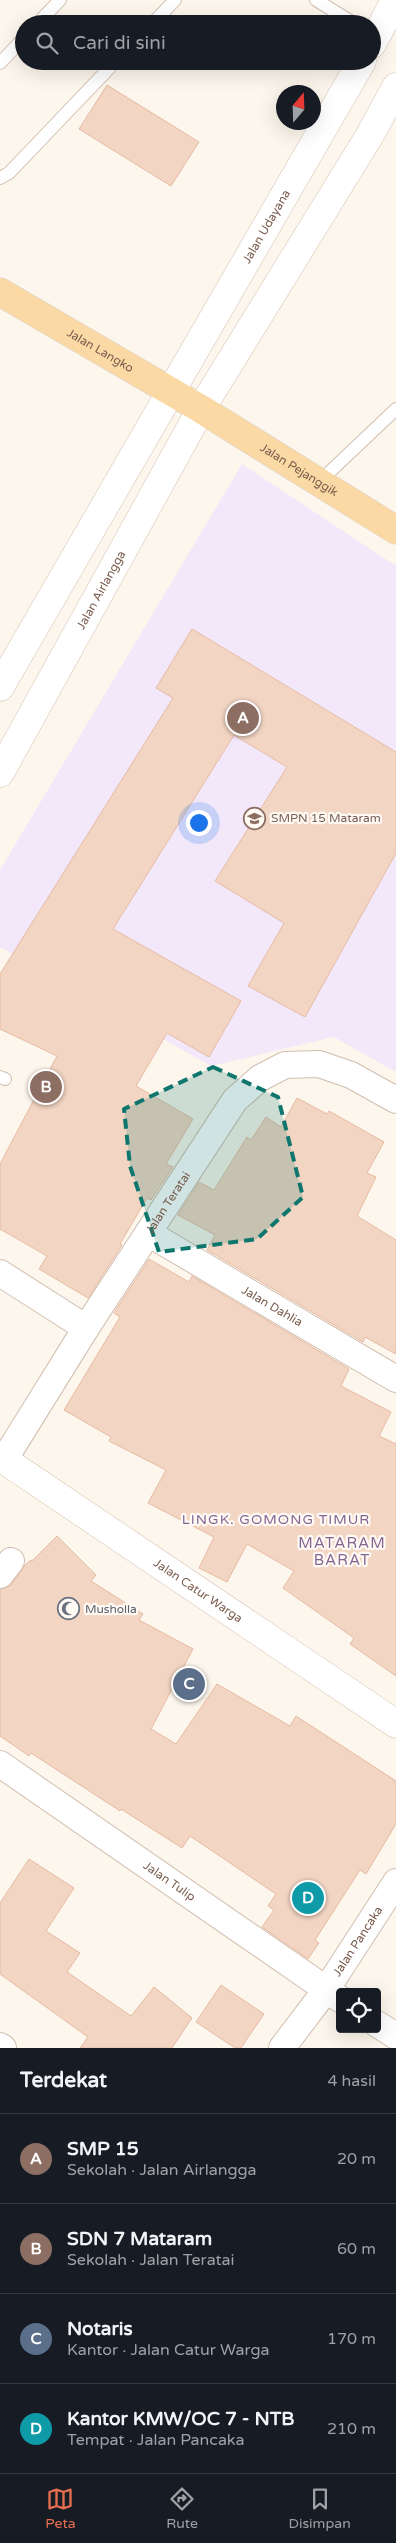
<!DOCTYPE html>
<html lang="id">
<meta charset="utf-8">
<style>
:root{--surface:#171b24;--page:#242831;--text:#f1f3f6;--muted:#9ea1a6;--line:#363941;--accent:#e76f51}
body{margin:0;font-family:"Varela Round",sans-serif;background:var(--page);color:var(--text)}
.controls{position:absolute;right:15px;bottom:15px;display:grid;overflow:hidden;border-radius:5px;box-shadow:0 5px 20px #0002}
.controls button{width:45px;height:45px;display:grid;place-items:center;padding:0;border:0;border-bottom:1px solid var(--line);background:var(--surface);color:var(--text);font:25px sans-serif}
.compass{position:absolute;left:276px;top:85px;width:45px;height:45px;border-radius:50%;background:var(--surface);box-shadow:0 5px 20px #0002;rotate:19deg}
.you{position:absolute;left:198px;top:822px;width:18px;height:18px;margin:-12px;border:4px solid #fff;border-radius:50%;background:#1a73e8;box-shadow:0 0 0 8px #1a73e833}
.badge{display:grid;place-items:center;width:32px;height:32px;border-radius:50%;background:var(--accent);color:#fff;font-size:16px;font-weight:700}
.pin{position:absolute;translate:-50% -50%;border:2px solid #fff;box-shadow:0 1px 5px #0006}
.list{margin:0;padding:0;list-style:none}
h2{display:flex;justify-content:space-between;align-items:center;height:65px;margin:0;padding:0 20px;font-size:21px}
h2 small{font-size:16px;font-weight:400;color:var(--muted)}
.list li{display:grid;grid-template-columns:32px 1fr auto;gap:15px;align-items:center;box-sizing:border-box;height:90px;padding:0 20px;border-top:1px solid var(--line)}
.list b{display:block;font-size:19px;white-space:nowrap}
.list p{margin:0;font-size:16px;white-space:nowrap;color:var(--muted)}
.list em{font-size:16px;font-style:normal;color:var(--muted)}
.icon{flex:none;width:28px;height:28px;fill:none;stroke:currentColor;stroke-width:2;stroke-linecap:round;stroke-linejoin:round}
.map{position:relative;flex:none;width:396px;height:2048px;overflow:hidden}
.search{position:absolute;background:var(--surface);box-shadow:0 5px 20px #0002;left:15px;right:15px;top:15px;height:55px;display:flex;align-items:center;gap:12px;box-sizing:border-box;padding:0 18px;border-radius:28px;color:var(--muted);font-size:19px}
.sheet{height:425px;background:var(--surface)}
nav{display:flex;justify-content:space-around;align-items:center;box-sizing:border-box;height:70px;border-top:1px solid var(--line);background:var(--surface);font-size:14px;color:var(--muted)}
nav a{display:grid;justify-items:center;gap:2px}
nav .on{color:var(--accent)}
.map>svg:first-child{display:block}
.education{fill:#f3e8fa}
.building{fill:#f3d5c3;stroke:#e6bba3}
.lines{fill:none;stroke-linecap:round;stroke-linejoin:round}
.service-casing{stroke:#d1beb0;stroke-width:14}
.minor-casing{stroke:#d1beb0;stroke-width:28}
.secondary-casing{stroke:#d6c0b0;stroke-width:29}
.primary-casing{stroke:#dad1cd;stroke-width:29}
.service{stroke:#fff;stroke-width:12}
.minor{stroke:#fff;stroke-width:26}
.secondary{stroke:#fff;stroke-width:28}
.primary{stroke:#fbd9a5;stroke-width:28}
.marked{fill:#0f766e;fill-opacity:0.2;stroke:#0f766e;stroke-width:4;stroke-dasharray:10 6;stroke-linejoin:round}
.labels{text-anchor:middle;dominant-baseline:central;stroke-width:4.5;stroke-linejoin:round;paint-order:stroke}
.street-label{font-size:12px;fill:#7a5c4d;stroke:#fffaf3}
.education-label{font-size:12px;fill:#785e54;stroke:#fffaf3;text-anchor:start}
.worship-label{font-size:12px;fill:#5b616d;stroke:#fffaf3;text-anchor:start}
.neighbourhood-label{font-size:14px;letter-spacing:1px;fill:#846695;stroke:#fffaf3}
.quarter-label{font-size:15px;letter-spacing:1px;fill:#846695;stroke:#fffaf3}
</style>
<div class="map">
<svg width="396" height="2048" viewBox="0 0 396 2048">
<rect width="100%" height="100%" fill="#fdf6ec"/>
<path class="education" d="M242,464L396,566V1072L334,1037L211,1066L0,947V870Z"/>
<g class="building">
<path d="M107,85L199,142L171,186L79,129Z"/>
<path d="M192,629L396,752V853L305,1017L248,986L284,923L215,881L287,767L234,735L113,929L241,1001L209,1057L167,1033L136,1086L193,1119L166,1164L173,1167L151,1200L147,1198L120,1244L122,1245L88,1298L39,1269L47,1256L0,1229V1164L57,1056L0,1029V974L173,698L156,688Z"/>
<path d="M297,1098L327,1114L329,1111L384,1142L367,1173L376,1177L357,1216L396,1240V1354L365,1337L363,1342L207,1250L215,1235L178,1215L199,1182L214,1190L247,1137L251,1140L266,1117L281,1127Z"/>
<path d="M149,1259L189,1282L192,1276L349,1369L341,1386L391,1412L379,1436L396,1444V1676L350,1644L354,1638L283,1588L294,1571L247,1544L227,1582L199,1568L214,1537L148,1503L166,1470L109,1441L111,1437L64,1410L120,1317L114,1313Z"/>
<path d="M57,1536L96,1575L91,1581L143,1614L139,1620L193,1649L151,1729L176,1744L217,1684L290,1726L296,1716L396,1781V1824L366,1874L360,1870L315,1940L319,1943L308,1959L262,1927L274,1910L268,1906L276,1894L190,1836L182,1848L121,1809L120,1811L31,1753L29,1756L0,1736V1590L11,1585L25,1565L31,1560L32,1561Z"/>
<path d="M29,1859L74,1888L46,1931L80,1953L67,1972L131,2016L154,1987L192,2018L172,2048H80L88,2037L0,1974V1903Z"/>
<path d="M221,1985L264,2014L241,2048H235L196,2022Z"/>
</g>
<g class="lines">
<defs>
<g id="service">
<path d="M316,0L355,24"/>
<path d="M37,24L60,0"/>
<path d="M152,24L175,0"/>
<path d="M0,63L24,38"/>
<path d="M0,178L9,173L116,61"/>
<path d="M319,482L396,409"/>
<path d="M0,1077L5,1079"/>
</g>
<g id="minor">
<path id="s1" d="M148,1233L396,1379"/>
<path d="M0,1273L86,1328"/>
<path id="s2" d="M4,1460L86,1328L235,1100L260,1078L285,1065L319,1064L351,1075L396,1100"/>
<path d="M0,1575L11,1561"/>
<path id="s3" d="M0,1764L340,1999"/>
<path d="M377,2024L396,2036"/>
<path d="M0,2046L3,2048"/>
<path id="s4" d="M282,2048L326,1990L396,1882"/>
</g>
<g id="secondary">
<path d="M372,44L395,0"/>
<path id="s5" d="M0,687L362,61"/>
<path id="s6" d="M0,773L201,409L370,135L396,87"/>
<path id="s7" d="M0,1457L396,1724"/>
</g>
<g id="primary">
<path id="s8" d="M0,292L201,409L396,530"/>
</g>
</defs>
<use href="#service" class="service-casing"/>
<use href="#minor" class="minor-casing"/>
<use href="#secondary" class="secondary-casing"/>
<use href="#primary" class="primary-casing"/>
<use href="#service" class="service"/>
<use href="#minor" class="minor"/>
<use href="#secondary" class="secondary"/>
<use href="#primary" class="primary"/>
</g>
<path class="marked" d="M213,1067L278,1097L303,1197L257,1239L159,1252L130,1166L124,1109Z"/>
<defs>
<symbol id="school-ring" viewBox="-11 -11 22 22"><circle r="9.5" fill="#fffaf3" stroke="#8d6e63" stroke-width="1.5"/><path d="M0-5L7-2L0 1L-7-2ZM-4 1L0 2.5L4 1V4Q0 6-4 4Z" fill="#8d6e63"/></symbol>
<symbol id="mosque-ring" viewBox="-11 -11 22 22"><circle r="9.5" fill="#fffaf3" stroke="#6b7280" stroke-width="1.5"/><path d="M3.5-4.9A6 6 0 1 0 3.5 4.9A5 5 0 1 1 3.5-4.9Z" fill="#6b7280"/></symbol>
</defs>
<g fill-rule="evenodd">
<use href="#school-ring" x="242" y="806" width="25" height="25"/>
<use href="#mosque-ring" x="56" y="1596" width="25" height="25"/>
</g>
<g class="labels">
<g class="street-label">
<text stroke="none"><textPath href="#s5" startOffset="532">Jalan Udayana</textPath></text>
<text stroke="none"><textPath href="#s8" startOffset="116">Jalan Langko</textPath></text>
<text stroke="none"><textPath href="#s8" startOffset="348">Jalan Pejanggik</textPath></text>
<text stroke="none"><textPath href="#s6" startOffset="209">Jalan Airlangga</textPath></text>
<text stroke="none"><textPath href="#s2" startOffset="305">Jalan Teratai</textPath></text>
<text stroke="none"><textPath href="#s1" startOffset="144">Jalan Dahlia</textPath></text>
<text stroke="none"><textPath href="#s7" startOffset="239">Jalan Catur Warga</textPath></text>
<text stroke="none"><textPath href="#s3" startOffset="206">Jalan Tulip</textPath></text>
<text stroke="none"><textPath href="#s4" startOffset="131">Jalan Pancaka</textPath></text>
</g>
<g class="education-label">
<text x="271" y="818">SMPN 15 Mataram</text>
</g>
<g class="worship-label">
<text x="85" y="1609">Musholla</text>
</g>
<g class="neighbourhood-label">
<text x="276" y="1519">LINGK. GOMONG TIMUR</text>
</g>
<g class="quarter-label">
<text x="342" y="1543">MATARAM<tspan x="342" dy="17">BARAT</tspan></text>
</g>
</g>
</svg>
<div class="controls">
<button><svg class="icon" aria-label="locate" viewBox="0 0 24 24"><circle cx="12" cy="12" r="6"/><path d="M12 2v4M12 18v4M2 12h4M18 12h4"/></svg></button>
</div>
<svg class="compass" viewBox="-18 -18 36 36"><path d="M0-13l5 13h-10z" fill="#e53935"/><path d="M0 13l5-13h-10z" fill="#9ea1a6"/></svg>
<div class="you"></div>
<div class="pin badge" style="left:243px;top:718px;background:#8d6e63">A</div>
<div class="pin badge" style="left:46px;top:1087px;background:#8d6e63">B</div>
<div class="pin badge" style="left:189px;top:1684px;background:#5c6f8a">C</div>
<div class="pin badge" style="left:308px;top:1898px;background:#0f9aa8">D</div>
<div class="search"><svg class="icon" aria-label="search" viewBox="0 0 24 24"><circle cx="10" cy="10" r="6"/><path d="M15 15l6 6"/></svg>Cari di sini</div>
</div>
<section class="sheet">
<h2>Terdekat<small>4 hasil</small></h2>
<ul class="list">
<li><span class="badge" style="background:#8d6e63">A</span><div><b>SMP 15</b><p>Sekolah · Jalan Airlangga</p></div><em>20 m</em></li>
<li><span class="badge" style="background:#8d6e63">B</span><div><b>SDN 7 Mataram</b><p>Sekolah · Jalan Teratai</p></div><em>60 m</em></li>
<li><span class="badge" style="background:#5c6f8a">C</span><div><b>Notaris</b><p>Kantor · Jalan Catur Warga</p></div><em>170 m</em></li>
<li><span class="badge" style="background:#0f9aa8">D</span><div><b>Kantor KMW/OC 7 - NTB</b><p>Tempat · Jalan Pancaka</p></div><em>210 m</em></li>
</ul>
</section>
<nav>
<a class="on"><svg class="icon" aria-label="map" viewBox="0 0 24 24"><path d="M3 6l6-2 6 2 6-2v14l-6 2-6-2-6 2zM9 4v14M15 6v14"/></svg>Peta</a>
<a><svg class="icon" aria-label="directions" viewBox="0 0 24 24"><path d="M12 3l9 9-9 9-9-9zM9 14v-3h6M13 9l2 2-2 2"/></svg>Rute</a>
<a><svg class="icon" aria-label="saved" viewBox="0 0 24 24"><path d="M7 4h10v16l-5-4-5 4z"/></svg>Disimpan</a>
</nav>
